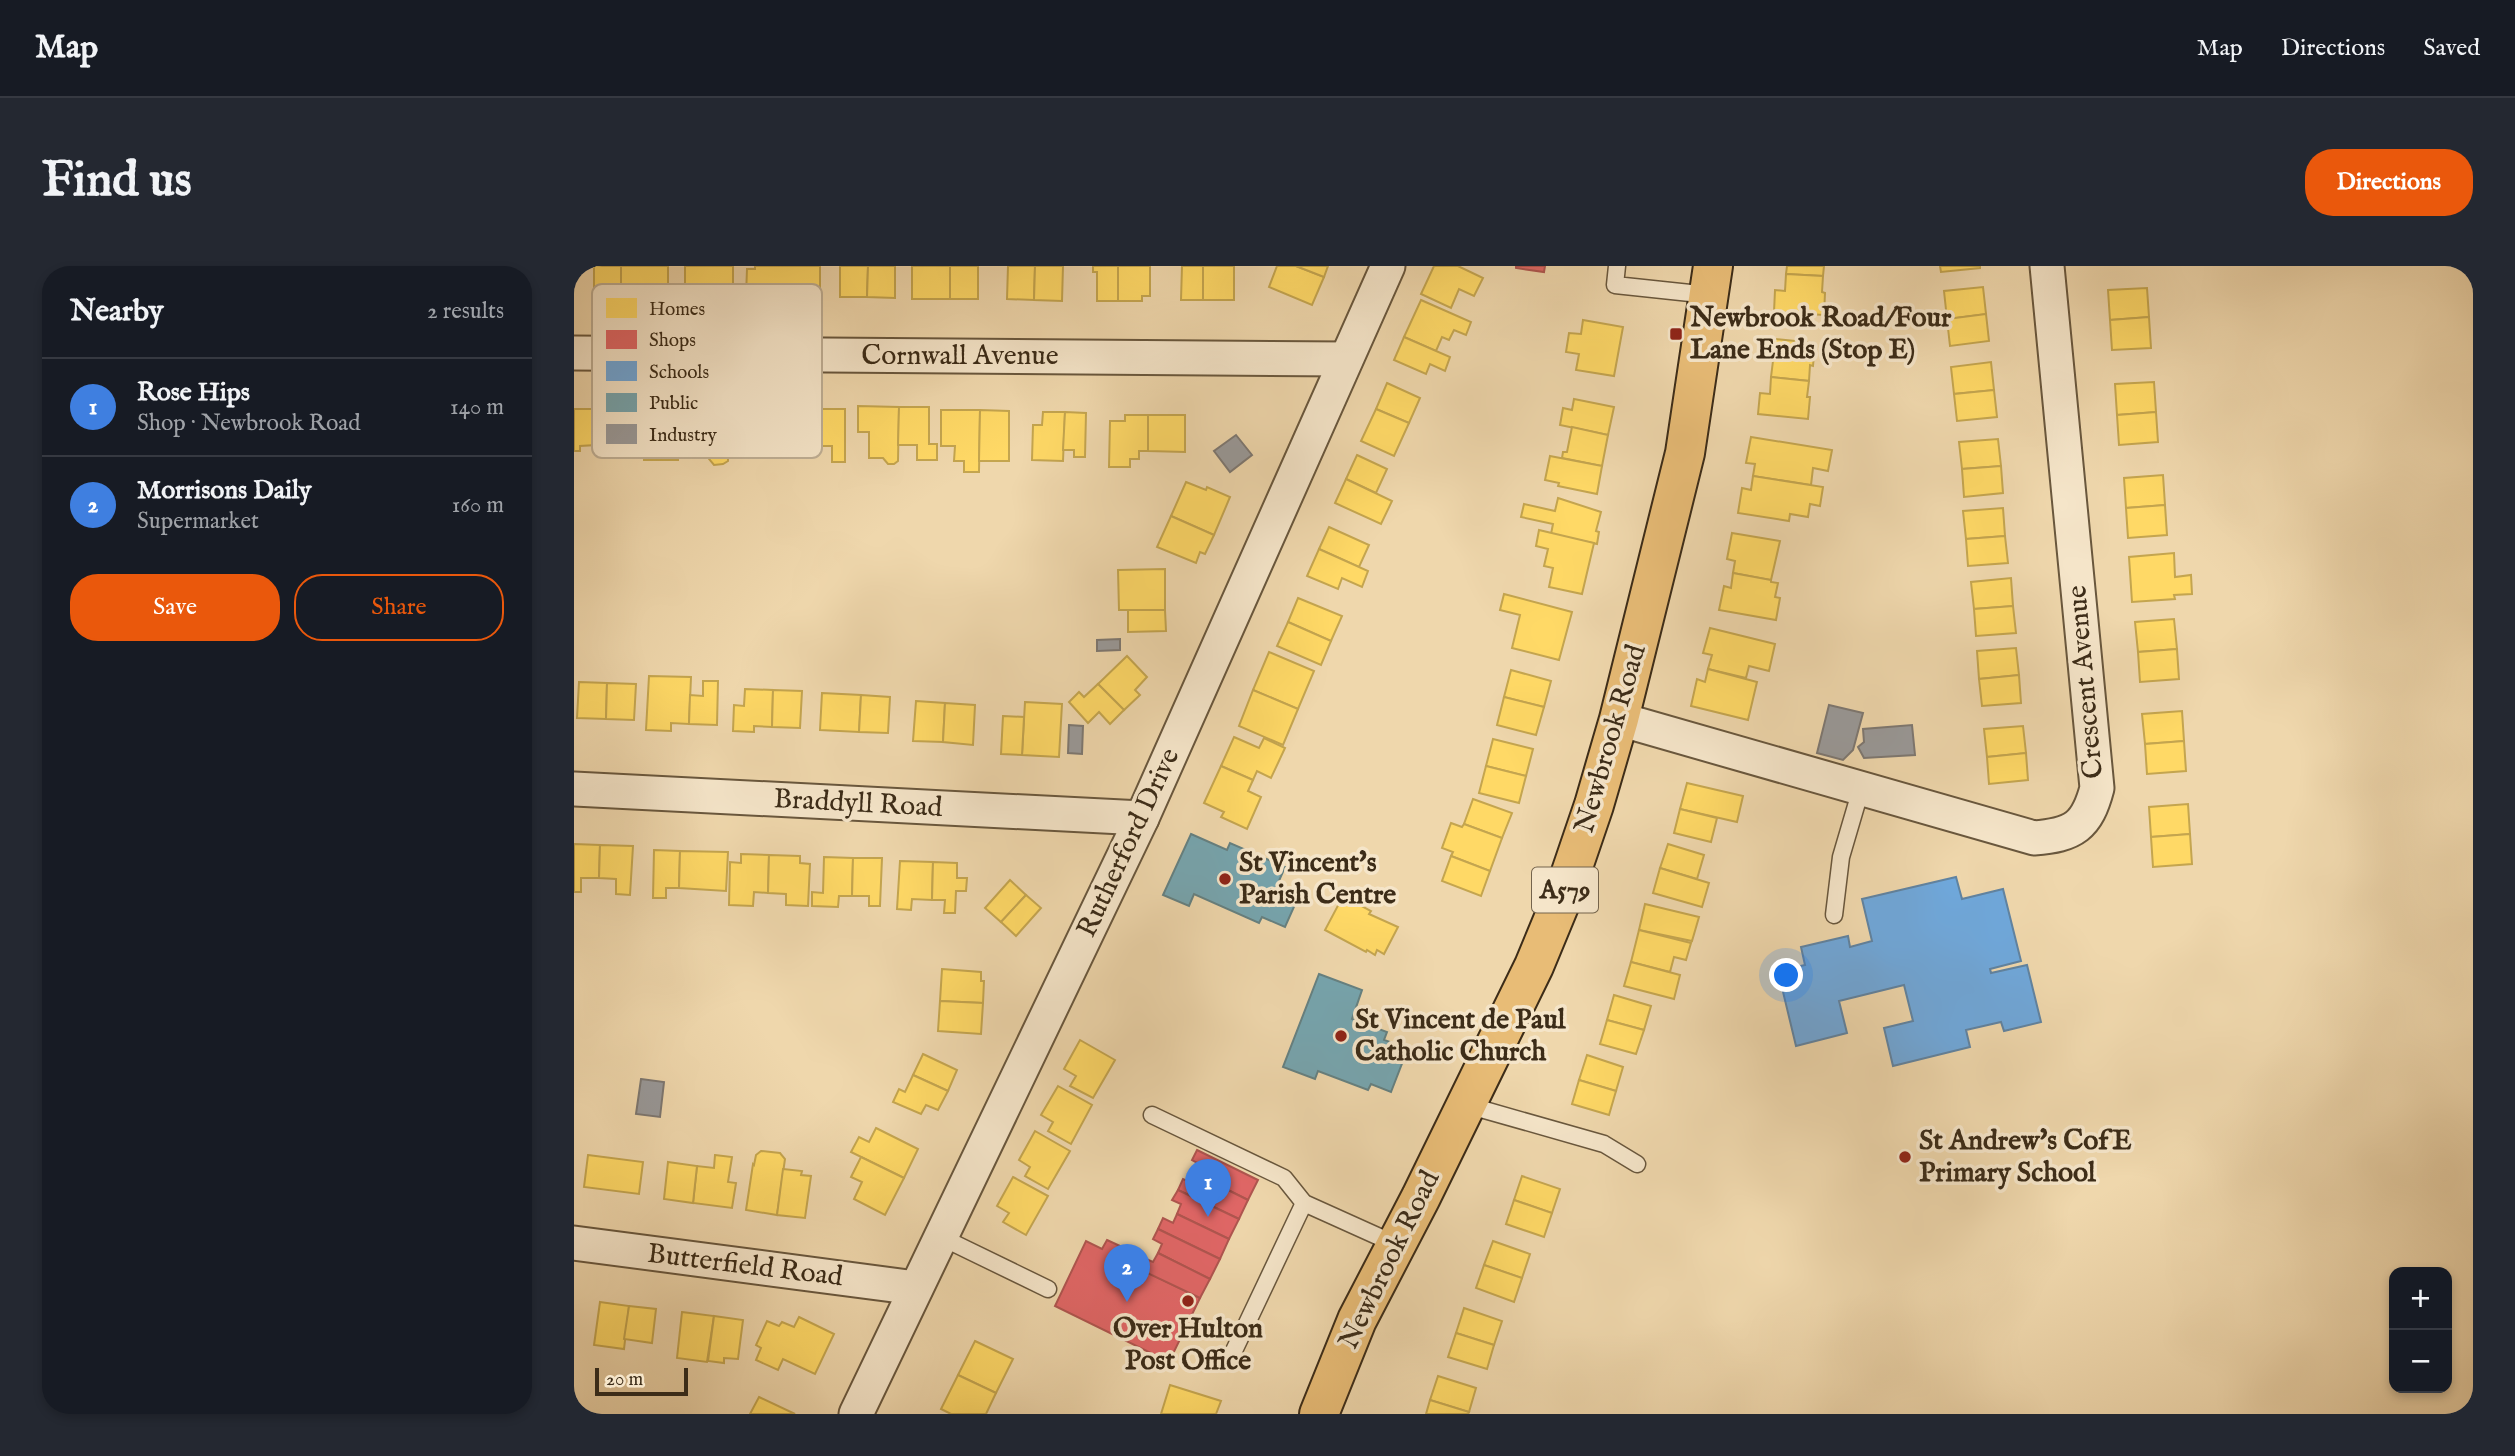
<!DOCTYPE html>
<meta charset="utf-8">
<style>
:root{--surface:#171b24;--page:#242831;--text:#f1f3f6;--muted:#9ea1a6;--line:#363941;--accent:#ea580c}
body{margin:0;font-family:"IM FELL English",serif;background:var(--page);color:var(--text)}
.controls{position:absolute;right:21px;bottom:21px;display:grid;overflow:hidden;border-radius:14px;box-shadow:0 4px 10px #0003}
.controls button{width:63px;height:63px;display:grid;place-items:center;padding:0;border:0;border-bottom:2px solid var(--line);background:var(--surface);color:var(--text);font:35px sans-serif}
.scale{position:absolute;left:21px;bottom:18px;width:93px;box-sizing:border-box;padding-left:7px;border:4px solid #3c2c18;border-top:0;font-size:19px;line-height:24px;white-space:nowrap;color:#3c2c18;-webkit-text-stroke:5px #f5e5c9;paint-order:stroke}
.you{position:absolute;left:1213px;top:710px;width:24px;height:24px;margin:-18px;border:5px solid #fff;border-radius:50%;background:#1a73e8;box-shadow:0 0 0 10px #1a73e833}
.badge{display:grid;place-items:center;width:46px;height:46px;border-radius:50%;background:var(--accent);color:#fff;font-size:23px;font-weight:700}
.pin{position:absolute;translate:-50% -58px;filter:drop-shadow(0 2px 4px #0008)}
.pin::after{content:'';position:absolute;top:37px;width:24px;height:21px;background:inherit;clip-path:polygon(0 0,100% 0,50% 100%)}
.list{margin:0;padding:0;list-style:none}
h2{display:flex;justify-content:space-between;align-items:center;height:91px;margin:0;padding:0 28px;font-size:30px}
h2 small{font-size:23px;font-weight:400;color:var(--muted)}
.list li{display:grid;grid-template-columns:46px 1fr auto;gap:21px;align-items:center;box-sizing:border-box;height:98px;padding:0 28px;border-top:2px solid var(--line)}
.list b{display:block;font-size:26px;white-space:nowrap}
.list p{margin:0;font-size:23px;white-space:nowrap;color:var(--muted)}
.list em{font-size:23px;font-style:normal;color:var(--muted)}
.actions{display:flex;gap:14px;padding:21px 28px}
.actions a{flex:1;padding:16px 0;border:2px solid var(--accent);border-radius:28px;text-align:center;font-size:24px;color:var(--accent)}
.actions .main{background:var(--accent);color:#fff}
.map{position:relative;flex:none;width:1899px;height:1148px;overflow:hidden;border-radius:28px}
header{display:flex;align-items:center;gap:42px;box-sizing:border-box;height:98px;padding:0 35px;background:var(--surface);border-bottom:2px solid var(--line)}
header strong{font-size:33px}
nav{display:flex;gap:38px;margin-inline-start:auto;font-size:24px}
.intro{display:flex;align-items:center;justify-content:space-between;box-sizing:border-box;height:168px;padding:0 42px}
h1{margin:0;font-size:49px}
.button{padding:18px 32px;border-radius:28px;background:var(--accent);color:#fff;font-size:24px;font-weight:700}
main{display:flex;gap:42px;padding:0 42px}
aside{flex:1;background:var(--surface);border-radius:28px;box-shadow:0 4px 10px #0003}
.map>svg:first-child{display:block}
.homes{fill:#ffd966;stroke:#c4a54f;stroke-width:2}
.shops{fill:#e06666;stroke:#af554f;stroke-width:2}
.schools{fill:#6fa8dc;stroke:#6083a1;stroke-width:2}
.public{fill:#76a5af;stroke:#658182;stroke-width:2}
.industry{fill:#999;stroke:#7d7872;stroke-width:2}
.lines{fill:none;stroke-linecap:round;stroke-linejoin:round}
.service-casing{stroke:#69573d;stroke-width:19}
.minor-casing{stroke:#69573d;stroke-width:37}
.trunk-casing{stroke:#3c2c18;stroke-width:42}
.service{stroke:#f5e5c9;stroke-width:16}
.minor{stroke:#f5e5c9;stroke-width:33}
.trunk{stroke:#e8bc76;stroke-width:38}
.poi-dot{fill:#8f2418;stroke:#f5e5c9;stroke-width:2.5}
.labels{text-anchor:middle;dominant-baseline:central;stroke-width:7;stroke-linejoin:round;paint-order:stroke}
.shield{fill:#f5e5c9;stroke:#74644d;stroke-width:2}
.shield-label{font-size:26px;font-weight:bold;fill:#3c2c18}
.poi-label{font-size:28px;font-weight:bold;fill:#3c2c18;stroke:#f5e5c9;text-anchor:start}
.street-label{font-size:28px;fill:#3c2c18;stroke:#f5e5c9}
.key{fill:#f5e5c9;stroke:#beae94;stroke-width:2}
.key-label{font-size:19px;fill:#3c2c18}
</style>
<header>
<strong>Map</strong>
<nav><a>Map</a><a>Directions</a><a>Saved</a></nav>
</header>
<div class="intro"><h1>Find us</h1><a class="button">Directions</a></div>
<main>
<aside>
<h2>Nearby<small>2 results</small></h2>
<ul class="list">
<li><span class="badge" style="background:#3f7fe0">1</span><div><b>Rose Hips</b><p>Shop · Newbrook Road</p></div><em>140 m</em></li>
<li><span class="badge" style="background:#3f7fe0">2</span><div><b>Morrisons Daily</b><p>Supermarket</p></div><em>160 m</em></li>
</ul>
<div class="actions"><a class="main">Save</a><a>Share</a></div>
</aside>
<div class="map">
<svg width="1899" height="1148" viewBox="0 0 1899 1148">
<rect width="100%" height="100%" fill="#efd7ac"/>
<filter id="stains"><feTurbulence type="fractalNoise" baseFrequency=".00286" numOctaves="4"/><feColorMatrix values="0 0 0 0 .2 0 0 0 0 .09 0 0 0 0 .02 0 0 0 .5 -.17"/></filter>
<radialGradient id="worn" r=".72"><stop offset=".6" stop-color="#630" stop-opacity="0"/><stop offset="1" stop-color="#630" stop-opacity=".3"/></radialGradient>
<g class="homes">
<rect x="20" y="0" width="27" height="29"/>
<path d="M47,0H94V27L47,29Z"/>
<path d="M111,0H159V22H130V31H111Z"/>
<path d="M181,0H246V29L205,28V33L172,30L173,3H181Z"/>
<path d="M266,0H294L293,31H266Z"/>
<path d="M294,0H321V32L293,31Z"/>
<rect x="338" y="0" width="38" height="33"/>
<rect x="376" y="0" width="28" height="33"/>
<path d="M434,0H461L460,34L433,33Z"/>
<path d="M461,0H489L488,35L460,34Z"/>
<path d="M519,0H544V35H523V6H519Z"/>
<path d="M544,0H576V30H568V35H544Z"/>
<path d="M608,0H629V34H607Z"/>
<rect x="629" y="0" width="31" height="34"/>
<path d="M703,0H722L750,11L738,39L695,21Z"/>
<path d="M722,0H754L750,11Z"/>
<path d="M860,0H884L909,12L900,30L885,23L877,42L847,28Z"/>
<path d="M1213,0H1250L1249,10L1212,8Z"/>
<path d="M1366,0H1406V2L1367,6Z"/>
<path d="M1212,8L1249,10L1248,26L1251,27L1250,49L1200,46L1201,24L1211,25Z"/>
<path d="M1409,21L1412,48L1373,53L1370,25Z"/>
<path d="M1573,22L1575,51L1536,54L1534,24Z"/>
<path d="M847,34L897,56L892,69L880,64L875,74L868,71L862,85L830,71Z"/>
<path d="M1412,48L1415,75L1376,80L1373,53Z"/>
<path d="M1575,51L1577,82L1538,84L1536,54Z"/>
<path d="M1009,54L1049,61L1040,110L1002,104L1005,88L992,86L995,67L1007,68Z"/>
<path d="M830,71L876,91L871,105L856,98L852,108L820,94Z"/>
<path d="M1191,72L1241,77L1239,100L1236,99L1235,115L1197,111L1199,95L1189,94Z"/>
<path d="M1417,96L1420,124L1380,128L1377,101Z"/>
<path d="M1197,111L1235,115L1233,131H1236L1234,153L1184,148L1186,127L1196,128Z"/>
<path d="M1580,116L1582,146L1543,149L1541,118Z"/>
<path d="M813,117L846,132L835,157L802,143Z"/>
<path d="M1420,124L1423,151L1383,155L1380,128Z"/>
<path d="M1000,133L1040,141L1034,169L986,159L989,142L998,144Z"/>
<path d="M284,140L325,141L324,195L320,198H314L309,192H295V166H284Z"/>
<path d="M325,141H355V178H363V194H343V179H324Z"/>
<path d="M179,142L180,179H154V195L149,198L140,199L135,193V179H117L116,147H131V143Z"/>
<path d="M0,143H21L22,179L6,180V185H0Z"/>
<path d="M76,143H104V194H70V177H28V146H76Z"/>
<path d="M242,143H271V196H258V180H242Z"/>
<path d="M802,143L835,157L820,190L787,175Z"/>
<path d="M367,144H406L405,206H390V195H380L381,180H367Z"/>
<path d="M406,144L435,145V195H405Z"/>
<path d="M469,146H491L489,195L458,194L459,159H468Z"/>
<path d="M491,146L512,147L511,191H500V184H489Z"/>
<path d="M1582,146L1584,176L1545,179L1543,149Z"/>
<path d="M551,149H574V185H565V193H556V201H535L536,155H551Z"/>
<path d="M574,149H611V186L574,185Z"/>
<path d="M998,161L1034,169L1028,200L988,192L989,186H993Z"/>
<path d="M1177,171L1258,184L1254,205L1239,202L1237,219L1179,210L1181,198L1172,197Z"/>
<path d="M1424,173L1427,200L1388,203L1385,176Z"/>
<path d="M783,189L813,203L802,227L772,213Z"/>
<path d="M976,190L1028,200L1023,228L984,220L985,217L971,214Z"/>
<path d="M1427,200L1429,227L1390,231L1388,203Z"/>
<path d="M1589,209L1591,239L1552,242L1550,212Z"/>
<path d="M1179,210L1249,221L1246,240L1236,238L1234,251L1216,248L1215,255L1164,247L1168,222L1177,224Z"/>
<path d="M772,213L818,235L807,258L761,237Z"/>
<path d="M612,216L632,224L633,221L656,231L640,269L597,250Z"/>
<path d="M984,232L1027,246L1022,265L1025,266L1023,278L977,268L979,258L947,251L950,238L981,245Z"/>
<path d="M1591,239L1593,269L1554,272L1552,242Z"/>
<path d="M1429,242L1431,270L1392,273L1389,245Z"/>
<path d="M597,250L640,269L631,288L626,286L622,297L583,281Z"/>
<path d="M755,261L795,279L785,301L745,283Z"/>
<path d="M965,264L1020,277L1008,328L975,321L979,302L970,300L974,283L962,280Z"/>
<path d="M1158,267L1206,275L1197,314L1159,307L1161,295L1153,293Z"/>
<path d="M1431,270L1434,297L1394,300L1392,273Z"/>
<path d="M745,283L794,305L788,321L768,312L764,323L733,310Z"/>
<path d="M1600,287L1601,311L1617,309L1618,328L1600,329L1601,333L1558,336L1555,291Z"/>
<path d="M591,303V344H545L544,304Z"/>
<path d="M1159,307L1197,314V316L1204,317L1201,331L1206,332L1202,354L1145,344L1150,320L1157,322Z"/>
<path d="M1437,312L1439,340L1400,343L1397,316Z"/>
<path d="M930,328L998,346L985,394L938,382L946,349L926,344Z"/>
<path d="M724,332L768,350L757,375L714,356Z"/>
<path d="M1439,340L1442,367L1402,370L1400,343Z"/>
<path d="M554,344H591L592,365L554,366Z"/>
<path d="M1600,353L1603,383L1564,386L1561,356Z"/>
<path d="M714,356L757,375L747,399L703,380Z"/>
<path d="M1136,362L1201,378L1195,405L1175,400L1172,412L1134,403L1138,389L1129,387Z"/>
<path d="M1442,382L1445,409L1405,413L1403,385Z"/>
<path d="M1603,383L1605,413L1566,416L1564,386Z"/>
<path d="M695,386L740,405L724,443L679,424Z"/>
<path d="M553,390L573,411L561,424L566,429L550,444L524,418Z"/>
<path d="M1134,403L1183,416L1174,454L1117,440L1123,413L1131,416Z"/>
<path d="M937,404L977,415L970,441L930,431Z"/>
<path d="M1445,409L1447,437L1408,440L1405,413Z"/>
<path d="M75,410L117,411L115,458L97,457V465L72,464Z"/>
<path d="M129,415H144L143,459L115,458L116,429L129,430Z"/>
<path d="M5,416L33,417L32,453L3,452Z"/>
<path d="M33,417L62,418L60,454L32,453Z"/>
<path d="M524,418L550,444L536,458L525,446L514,457L495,436L505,426L510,431Z"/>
<path d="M171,423L199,424L198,461L180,460V466L159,465L160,439L170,440Z"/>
<path d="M199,424L228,425L226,462L198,461Z"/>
<path d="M679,424L724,443L709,479L665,460Z"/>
<path d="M248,427L287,429L285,466L246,464Z"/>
<path d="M287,429L316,431L314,467L285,466Z"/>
<path d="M930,431L970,441L962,469L923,459Z"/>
<path d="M342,435L371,437L369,476L339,475Z"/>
<path d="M451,436L488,438L485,491L448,489Z"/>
<path d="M371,437L401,439L399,479L369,476Z"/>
<path d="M1608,445L1610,475L1571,478L1568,448Z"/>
<path d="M429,450L450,451L448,489L427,488Z"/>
<path d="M1449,460L1452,487L1413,491L1410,463Z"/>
<path d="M660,471L685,482L690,472L711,482L697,512L683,505L679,514L647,500Z"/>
<path d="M919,473L959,483L952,510L912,500Z"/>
<path d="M1610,475L1612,505L1573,508L1571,478Z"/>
<path d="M1452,487L1454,514L1415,518L1413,491Z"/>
<path d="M647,500L679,514L674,525L687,531L673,563L647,551L650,546L630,537Z"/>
<path d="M912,500L952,510L945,537L905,527Z"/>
<path d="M1113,517L1169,530L1163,556L1106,543Z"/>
<path d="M899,533L938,547L928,572L890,558Z"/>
<path d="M1614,538L1616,568L1577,571L1575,541Z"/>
<path d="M1106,543L1143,552L1137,576L1100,567Z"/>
<path d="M877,557L888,561L890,558L928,572L916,605L877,590L879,586L868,582Z"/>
<path d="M1616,568L1618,598L1579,601L1577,571Z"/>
<path d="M0,578L26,579L25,612H7V626H0Z"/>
<path d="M1094,578L1130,589L1123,613L1086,602Z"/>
<path d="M26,579L59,580L56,629L42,628V613L25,612Z"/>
<path d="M80,584L106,585L105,622H92V632H79Z"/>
<path d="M106,585L154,586L152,625L105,622Z"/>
<path d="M167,588L195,589L194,627L180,626L179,640L155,639L156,596L167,597Z"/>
<path d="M195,589L226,590V597L236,598L234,640L212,639V628L194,627Z"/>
<path d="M877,590L916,605L907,630L868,615Z"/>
<path d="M250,591L279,592L278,630H265L264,641L238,640V626L249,627Z"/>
<path d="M279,592H308L306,640H295V630H278Z"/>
<path d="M326,595L359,596L358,634L338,633L337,644L323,643Z"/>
<path d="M359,596L383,597V612H393L392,625H382L381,647H370L371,634H358Z"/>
<path d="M1086,602L1135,617L1128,641L1079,627Z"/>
<path d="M436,614L452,629L427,656L411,642Z"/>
<path d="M452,629L467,642L442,670L427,656Z"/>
<path d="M769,630L797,645L795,648L824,661L810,688L803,684L801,689L793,684L792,686L751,664Z"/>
<path d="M1071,638L1125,651L1118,675L1065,664Z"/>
<path d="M1065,664L1117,677L1112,694L1100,691L1096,706L1057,696Z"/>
<path d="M1057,696L1106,709L1100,733L1050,720Z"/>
<path d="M368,703L407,706V715H410L409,737L366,735Z"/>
<path d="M1040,729L1077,740L1070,764L1033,754Z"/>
<path d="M366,735L409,737L407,768L364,765Z"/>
<path d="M1033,754L1070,764L1062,788L1026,778Z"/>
<path d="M506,774L541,794L519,832L496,820L502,810L490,803Z"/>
<path d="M349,788L383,804L374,825L339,809Z"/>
<path d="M1013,789L1049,801L1042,825L1005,814Z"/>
<path d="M339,809L374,825L364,844L352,839L347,848L319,836L325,823L331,826Z"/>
<path d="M1005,814L1042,825L1035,849L998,838Z"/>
<path d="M484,820L518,839L497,878L474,865L479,856L467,849Z"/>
<path d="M302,862L344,883L330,912L277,886L285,871L295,876Z"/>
<path d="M461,865L496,885L474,923L451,910L456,901L445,894Z"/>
<path d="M187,885L206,887L211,893L203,949L172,944L179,898L180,899L182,889Z"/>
<path d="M14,889L69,896L65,928L10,921Z"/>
<path d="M141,889L158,891L154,916L162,917L158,942L119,937L123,900L140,902Z"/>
<path d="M287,891L330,912L311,949L280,933L288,916L277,911Z"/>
<path d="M94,896L123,900L119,937L90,933Z"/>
<path d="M209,903L228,905L227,909L237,910L231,952L203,949Z"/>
<path d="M948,910L986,923L978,947L940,934Z"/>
<path d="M439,911L474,930L452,969L429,956L435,947L423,940Z"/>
<path d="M940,934L978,947L970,971L932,958Z"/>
<path d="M919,975L956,988L948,1012L910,999Z"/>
<path d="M910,999L948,1012L940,1036L902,1022Z"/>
<path d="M26,1036L55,1040L50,1083L20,1079Z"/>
<path d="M55,1040L82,1043L78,1077L50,1073Z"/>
<path d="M890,1042L928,1055L920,1079L882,1067Z"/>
<path d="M108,1046L140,1050L133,1096L103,1092Z"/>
<path d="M140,1050L169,1054L164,1093L150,1092V1097L134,1095Z"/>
<path d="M225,1051L260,1068L241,1108L209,1093L204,1104L182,1094L187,1082L182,1079L193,1055L205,1060L208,1056L220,1061Z"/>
<path d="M882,1067L920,1079L913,1103L874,1091Z"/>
<path d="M401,1075L439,1093L422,1127L384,1109Z"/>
<path d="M384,1109L422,1127L412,1148H377L367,1143Z"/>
<path d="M864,1110L902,1122L895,1146L856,1134Z"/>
<path d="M596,1119L647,1135L642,1148H587Z"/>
<path d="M185,1131L221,1148H176Z"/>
<path d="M856,1134L895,1146L894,1148H852Z"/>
</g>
<g class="shops">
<path d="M971,0L970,6L942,2V0Z"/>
<path d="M623,884L684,914L674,934L622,908L627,899L618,894Z"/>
<path d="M622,908L674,934L665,953L604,924L609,913L618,917Z"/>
<path d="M604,924L665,953L655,973L603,948L607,938L598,934Z"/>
<path d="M603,948L655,973L646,993L584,963L589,952L599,957Z"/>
<path d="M584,963L646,993L636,1013L584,987L588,978L579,973Z"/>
<path d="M533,974L559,986L554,997L626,1032L595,1096L481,1040L512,975L528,983Z"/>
<path d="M584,987L636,1013L626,1032L565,1003L570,992L579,996Z"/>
</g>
<path class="schools" d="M1382,611L1388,633L1429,623L1447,695L1416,703L1417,707L1453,699L1467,756L1430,765L1427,756L1392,764L1396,781L1319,800L1310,762L1339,755L1330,719L1265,735L1273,767L1222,780L1204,705L1231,699L1227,681L1274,670L1276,681L1298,675L1288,633Z"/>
<g class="public">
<path d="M617,568L653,584L656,577L711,601L701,624L723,634L711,661L688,651L685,657L620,628L615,640L589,629Z"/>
<path d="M745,708L788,724L778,753L813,766L810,774L834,782L817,826L797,818L794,824L744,805L741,813L709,801Z"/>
</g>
<g class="industry">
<path d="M662,169L678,189L656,206L640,185Z"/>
<path d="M546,373V384L523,385V374Z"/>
<path d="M1255,439L1289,447L1279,484L1269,494L1243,487Z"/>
<path d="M495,459L509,460L508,488L494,487Z"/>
<path d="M1338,459L1341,489L1290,492L1284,481L1290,476L1289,463Z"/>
<path d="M67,813L90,816L86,851L62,848Z"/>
</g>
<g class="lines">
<defs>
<g id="service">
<path d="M1043,0L1041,19L1135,29"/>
<path d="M1260,649L1267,591L1287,523"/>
<path d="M893,839L1030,878L1063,898"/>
<path d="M578,849L710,912L730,937L821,978"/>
<path d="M367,971L474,1023"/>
<path d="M657,1091L730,937"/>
</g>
<g id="minor">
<path d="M0,87L772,93"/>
<path d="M1045,453L1460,572C1500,569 1513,560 1523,522L1473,0"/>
<path d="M0,523L568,552"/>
<path d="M0,977L342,1022"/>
<path d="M282,1148L568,552L814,0"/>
</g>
<path id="trunk" d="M745,1148L783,1054L847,931L960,700L989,630L1020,539L1045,453L1111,187L1139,0"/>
</defs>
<use href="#service" class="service-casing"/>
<use href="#minor" class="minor-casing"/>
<use href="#trunk" class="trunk-casing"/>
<use href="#service" class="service"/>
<use href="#minor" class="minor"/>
<use href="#trunk" class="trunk"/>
</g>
<g class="poi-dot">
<rect x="1095" y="61" width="14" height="14" rx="3.5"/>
<circle cx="651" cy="613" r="7"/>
<circle cx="767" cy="770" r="7"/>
<circle cx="1331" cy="891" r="7"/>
<circle cx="614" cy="1035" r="7"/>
</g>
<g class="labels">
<rect class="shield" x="958" y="601.5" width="66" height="45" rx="5"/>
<g class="shield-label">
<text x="991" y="624">A579</text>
</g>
<g class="poi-label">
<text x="1116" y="52">Newbrook Road/Four<tspan x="1116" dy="32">Lane Ends (Stop E)</tspan></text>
<text x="665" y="597">St Vincent's<tspan x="665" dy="32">Parish Centre</tspan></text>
<text x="781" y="754">St Vincent de Paul<tspan x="781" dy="32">Catholic Church</tspan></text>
<text x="1345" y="875">St Andrew's CofE<tspan x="1345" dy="32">Primary School</tspan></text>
<text x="614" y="1063" text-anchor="middle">Over Hulton<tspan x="614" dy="32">Post Office</tspan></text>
</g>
<g class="street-label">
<text x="386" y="90">Cornwall Avenue</text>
<text transform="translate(1512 416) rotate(-95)">Crescent Avenue</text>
<text transform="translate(1037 473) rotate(-74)">Newbrook Road</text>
<text transform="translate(284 538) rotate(3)">Braddyll Road</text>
<text transform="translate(555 577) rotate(-65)">Rutherford Drive</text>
<text transform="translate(816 994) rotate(-64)">Newbrook Road</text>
<text transform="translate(171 1000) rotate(7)">Butterfield Road</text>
</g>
</g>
<rect x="18" y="18" width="230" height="174" rx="10" class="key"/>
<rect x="32" y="32" width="31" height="20" fill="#ffd966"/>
<rect x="32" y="64" width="31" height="19" fill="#e06666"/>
<rect x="32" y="95" width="31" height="20" fill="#6fa8dc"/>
<rect x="32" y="127" width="31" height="19" fill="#76a5af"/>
<rect x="32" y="158" width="31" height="20" fill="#999"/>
<g class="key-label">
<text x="75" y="49">Homes</text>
<text x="75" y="80">Shops</text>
<text x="75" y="112">Schools</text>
<text x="75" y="143">Public</text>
<text x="75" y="175">Industry</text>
</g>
<rect width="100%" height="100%" filter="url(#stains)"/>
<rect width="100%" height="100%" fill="url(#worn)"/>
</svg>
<div class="controls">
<button>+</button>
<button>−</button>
</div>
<div class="scale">20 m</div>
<div class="you"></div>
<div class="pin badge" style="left:634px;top:951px;background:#3f7fe0">1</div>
<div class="pin badge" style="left:553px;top:1036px;background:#3f7fe0">2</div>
</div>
</main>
